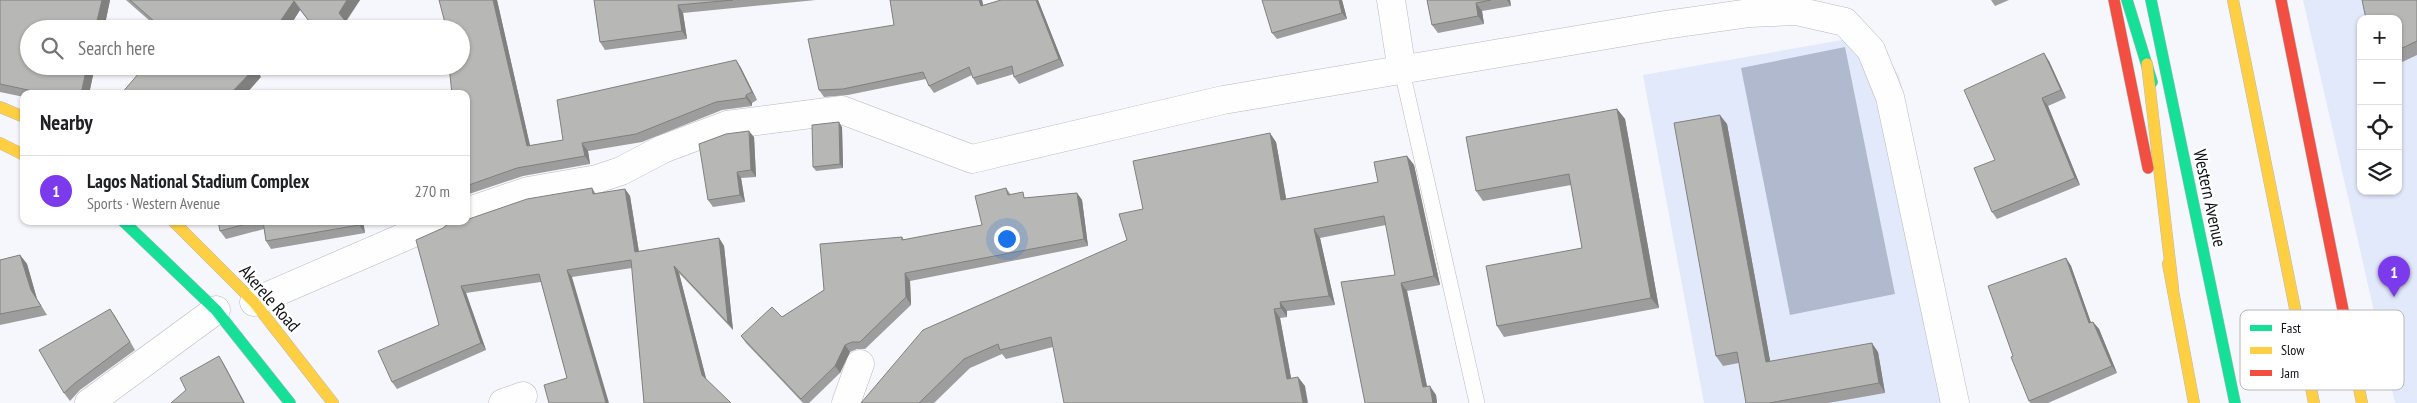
<!DOCTYPE html>
<meta charset="utf-8">
<style>
:root{--surface:#fff;--page:#f6f6f6;--text:#202124;--muted:#757577;--line:#e0e0e0;--accent:#7c3aed}
body{margin:0;font-family:"PT Sans Narrow",sans-serif;background:var(--page);color:var(--text)}
.controls{position:absolute;right:15px;top:15px;display:grid;overflow:hidden;border-radius:10px;box-shadow:0 1px 4px #0004}
.controls button{width:45px;height:45px;display:grid;place-items:center;padding:0;border:0;border-bottom:1px solid var(--line);background:var(--surface);color:var(--text);font:25px sans-serif}
.you{position:absolute;left:1006px;top:238px;width:18px;height:18px;margin:-12px;border:4px solid #fff;border-radius:50%;background:#1a73e8;box-shadow:0 0 0 8px #1a73e833}
.badge{display:grid;place-items:center;width:32px;height:32px;border-radius:50%;background:var(--accent);color:#fff;font-size:16px;font-weight:700}
.pin{position:absolute;translate:-50% -41px;filter:drop-shadow(0 1px 2px #0008)}
.pin::after{content:'';position:absolute;top:26px;width:18px;height:15px;background:inherit;clip-path:polygon(0 0,100% 0,50% 100%)}
.list{margin:0;padding:0;list-style:none}
h2{display:flex;justify-content:space-between;align-items:center;height:65px;margin:0;padding:0 20px;font-size:21px}
h2 small{font-size:16px;font-weight:400;color:var(--muted)}
.list li{display:grid;grid-template-columns:32px 1fr auto;gap:15px;align-items:center;box-sizing:border-box;height:70px;padding:0 20px;border-top:1px solid var(--line)}
.list b{display:block;font-size:19px;white-space:nowrap}
.list p{margin:0;font-size:16px;white-space:nowrap;color:var(--muted)}
.list em{font-size:16px;font-style:normal;color:var(--muted)}
.icon{flex:none;width:28px;height:28px;fill:none;stroke:currentColor;stroke-width:2;stroke-linecap:round;stroke-linejoin:round}
.map{position:relative;flex:none;width:2417px;height:403px;overflow:hidden}
.search{position:absolute;background:var(--surface);box-shadow:0 1px 4px #0004;left:20px;top:20px;width:450px;height:55px;display:flex;align-items:center;gap:12px;box-sizing:border-box;padding:0 18px;border-radius:28px;color:var(--muted);font-size:19px}
.panel{position:absolute;background:var(--surface);box-shadow:0 1px 4px #0004;left:20px;top:90px;width:450px;height:135px;border-radius:10px}
.map>svg:first-child{display:block}
.green{fill:#e2e9fb;fill-rule:evenodd}
.water{fill:#b0b9ce}
.lines{fill:none;stroke-linecap:round;stroke-linejoin:round}
.lane-casing{stroke:#b7b9bd;stroke-width:16}
.street-casing{stroke:#b7b9bd;stroke-width:29}
.fast-casing{stroke:#b7b9bd;stroke-width:12}
.slow-casing{stroke:#b7b9bd;stroke-width:12}
.jam-casing{stroke:#b7b9bd;stroke-width:12}
.lane{stroke:#fefeff;stroke-width:15}
.street{stroke:#fefeff;stroke-width:28}
.fast{stroke:#16e098;stroke-width:11}
.slow{stroke:#ffcf43;stroke-width:11}
.jam{stroke:#f24e42;stroke-width:11}
.wall{fill:#9d9d9d}
.shaded-wall{fill:#80807f}
.building{fill:#b7b7b6;stroke:#80807f}
.labels{text-anchor:middle;dominant-baseline:central;stroke-width:5;stroke-linejoin:round;paint-order:stroke}
.street-label{font-size:18px;fill:#101217;stroke:#fff}
.key{fill:#fff;stroke:#b7b8b9;stroke-width:1}
.key-label{font-size:14px;fill:#101217}
</style>
<div class="map">
<svg width="2417" height="403" viewBox="0 0 2417 403">
<rect width="100%" height="100%" fill="#f6f7fc"/>
<g class="green">
<path d="M2303,0H2417V403H2395ZM2361,19H2398V191H2361Z"/>
<path d="M1859,37L1887,58L1899,75L1965,403H1704L1643,75Z"/>
</g>
<path class="water" d="M1845,47L1895,294L1790,315L1741,68Z"/>
<g class="lines">
<defs>
<path id="lane" d="M1402,71L1477,403"/>
<g id="street">
<path d="M1391,0L1402,71"/>
<path d="M466,212L528,191L597,179L621,171L663,149L727,125L842,110L972,159L1223,100L1665,25L1750,13L1797,11L1845,22L1871,50L1890,97L1955,403"/>
<path d="M254,302L441,221"/>
<path d="M89,403L216,310"/>
<path d="M503,403L523,396"/>
<path d="M846,403L860,364"/>
</g>
<g id="fast">
<path d="M2127,0L2152,82"/>
<path d="M2151,0L2235,403"/>
<path d="M123,221L216,310L290,403"/>
</g>
<g id="slow">
<path d="M2233,0L2314,403"/>
<path d="M2147,64L2173,288"/>
<path d="M0,107L24,117"/>
<path d="M0,143L24,155"/>
<path d="M173,221L254,302L333,403"/>
<path d="M2168,264L2194,403"/>
<path d="M2344,315L2362,403"/>
</g>
<g id="jam">
<path d="M2114,0L2148,168"/>
<path d="M2281,0L2344,315"/>
</g>
</defs>
<use href="#lane" class="lane-casing"/>
<use href="#street" class="street-casing"/>
<use href="#fast" class="fast-casing"/>
<use href="#slow" class="slow-casing"/>
<use href="#jam" class="jam-casing"/>
<use href="#lane" class="lane"/>
<use href="#street" class="street"/>
<use href="#fast" class="fast"/>
<use href="#slow" class="slow"/>
<use href="#jam" class="jam"/>
</g>
<g class="wall">
<path d="M0,0H110L104,29H29V66H95L89,94H24V97L0,92Z"/>
<path d="M126,0H360L346,22L351,29H315L300,10L288,29H159Z"/>
<path d="M497,0L530,146L563,140L736,60L741,68L757,100L752,103V106L722,110L642,142L588,151L590,164L523,176L466,195V94Z"/>
<path d="M594,0H816L683,13L687,39L605,50L600,42Z"/>
<path d="M890,0H982L983,5L1001,0H1038L1064,66L1019,84L1014,77V74L977,85L973,78L972,75L934,93L929,86L926,79L848,95L824,97L819,90L894,25Z"/>
<path d="M1342,0L1347,19L1277,39L1272,33Z"/>
<path d="M1427,0H1510L1511,6L1482,11L1484,24L1438,33L1432,25Z"/>
<path d="M1991,0H2009L1995,6Z"/>
<path d="M2417,0V55L2398,64V19Z"/>
<path d="M2049,61L2066,98L2048,106L2080,185L1997,219L1992,212L1995,160Z"/>
<path d="M1617,109L1625,119L1659,308L1504,337L1497,326L1582,248L1571,185L1483,201L1476,191Z"/>
<path d="M1727,124L1770,361L1878,352L1885,393L1828,403H1746L1739,363L1723,366L1716,356Z"/>
<path d="M842,127L843,168L816,171L813,167Z"/>
<path d="M754,137L756,177L741,178L745,202L713,207L708,200Z"/>
<path d="M1276,142L1286,199L1378,182L1407,156L1414,165L1440,285L1407,291L1427,386L1436,395L1437,403H1365L1395,275L1386,225L1320,238L1335,305L1287,311V317L1280,318L1291,379L1305,386L1053,347L1006,359L1002,354L970,368L934,403H861L1127,240L1143,209Z"/>
<path d="M592,188L596,194L625,189L630,196L639,252L719,238L724,246L733,330L679,273L706,379L644,403L632,268L572,277L567,378L541,282L466,293L486,350L397,389L392,382L439,325L443,228L448,224L466,221Z"/>
<path d="M1006,188L1011,195L1027,198L1077,193L1082,200L1088,246L910,281L911,305L865,349H857L850,352L840,373L809,403H803L746,343L741,336L782,317L824,290L902,237L904,240L982,225Z"/>
<path d="M218,221H363L365,233L271,249L266,241L264,229L226,239L220,231Z"/>
<path d="M20,255L27,264L37,299L47,315L0,325V260Z"/>
<path d="M2066,258L2071,266L2091,323L2093,322L2099,329L2117,373L2048,403H2030L2013,356Z"/>
<path d="M110,309L135,350L80,390L70,401L64,393Z"/>
</g>
<g class="shaded-wall">
<path d="M102,0H110L104,29H95Z"/>
<path d="M347,0H360L345,22L339,13Z"/>
<path d="M493,0H497L532,154L527,146Z"/>
<path d="M979,0H982L985,13L981,6Z"/>
<path d="M1036,0H1038L1064,66L1059,59Z"/>
<path d="M1339,0H1342L1347,19L1342,13Z"/>
<path d="M1507,0H1510L1511,6Z"/>
<path d="M294,1L300,10L288,29H275Z"/>
<path d="M1476,3L1482,11L1484,24L1478,16Z"/>
<path d="M678,5L683,13L687,39L682,31Z"/>
<path d="M2044,53L2049,61L2066,98L2061,90Z"/>
<path d="M736,60L741,68L757,100L752,92Z"/>
<path d="M87,66H95L89,94H81Z"/>
<path d="M252,66H262L258,72L261,77L246,94H230Z"/>
<path d="M746,95L752,103V106L746,98Z"/>
<path d="M2042,98L2048,106L2080,185L2075,178Z"/>
<path d="M1617,109L1625,119L1659,308L1651,298Z"/>
<path d="M1720,115L1727,124L1772,371L1766,362Z"/>
<path d="M839,122L842,127L843,168L840,164Z"/>
<path d="M749,131L754,137L756,177L751,170Z"/>
<path d="M1270,133L1276,142L1288,209L1281,200Z"/>
<path d="M582,143L588,151L590,164L585,156Z"/>
<path d="M1407,156L1414,165L1440,285L1434,276Z"/>
<path d="M737,172L741,178L745,202L740,195Z"/>
<path d="M625,189L630,196L640,259L635,252Z"/>
<path d="M1077,193L1082,200L1088,246L1084,239Z"/>
<path d="M359,221H363L365,233L359,225Z"/>
<path d="M1314,229L1320,238L1335,305L1329,296Z"/>
<path d="M719,238L724,246L733,330L728,323Z"/>
<path d="M20,255L27,264L37,299L47,315L31,290Z"/>
<path d="M2066,258L2071,266L2094,331L2089,323Z"/>
<path d="M674,266L679,273L707,382L702,375Z"/>
<path d="M567,270L572,277L609,403H606Z"/>
<path d="M905,273L910,281L911,305L906,297Z"/>
<path d="M1401,283L1407,291L1429,396L1423,387Z"/>
<path d="M461,286L466,293L486,350L481,343Z"/>
<path d="M1280,302L1287,311V317L1281,308Z"/>
<path d="M110,309L115,316L135,350L130,342Z"/>
<path d="M1274,309L1280,318L1293,388L1287,379Z"/>
<path d="M2093,322L2099,329L2117,373L2112,366Z"/>
<path d="M1872,343L1878,352L1885,393L1879,383Z"/>
<path d="M845,345L850,352L840,373L835,366Z"/>
<path d="M219,356L224,364L245,403H244Z"/>
<path d="M1298,377L1305,386L1308,403H1303Z"/>
<path d="M1430,386L1436,395L1437,403H1433Z"/>
</g>
<g class="building">
<path d="M0,0H102L95,29H29V66H87L81,94H47L0,84Z"/>
<path d="M130,0H347L339,13L346,22L336,29H315L294,1L275,29H163Z"/>
<path d="M439,0H493L527,146L563,140L557,100L736,60L752,92L746,95V98L716,102L636,134L582,143L585,156L517,168L466,186V94H452L449,66H461V29H445L444,19Z"/>
<path d="M594,0H733L678,5L682,31L600,42Z"/>
<path d="M890,0H979L981,6L1001,0H1036L1059,59L1014,77L1012,66L973,78L969,67L929,86L923,72L843,89L819,90L808,39L894,25Z"/>
<path d="M1262,0H1339L1342,13L1272,33Z"/>
<path d="M1427,0H1491L1476,3L1478,16L1432,25Z"/>
<path d="M2362,0H2417V41L2398,50V19H2366Z"/>
<path d="M2044,53L2061,90L2042,98L2075,178L1992,212L1974,168L1995,160L1964,90Z"/>
<path d="M145,66H253L255,68L230,94H121Z"/>
<path d="M1617,109L1651,298L1497,326L1486,266L1582,248L1569,174L1476,191L1466,137Z"/>
<path d="M1720,115L1766,362L1872,343L1879,383L1769,403H1746L1737,352L1716,356L1674,123Z"/>
<path d="M839,122L840,164L813,167L812,125Z"/>
<path d="M749,131L751,170L737,172L740,195L708,200L699,144L726,134Z"/>
<path d="M1270,133L1281,200L1378,182L1374,162L1407,156L1434,276L1401,283L1423,387L1430,386L1433,403H1365L1341,282L1395,275L1384,216L1314,229L1329,296L1280,302L1281,308L1274,309L1287,379L1298,377L1303,403H1064L1051,337L1000,350L998,344L964,359L919,403H861L923,330L1127,240L1119,214L1143,209L1133,161Z"/>
<path d="M592,188L593,194L625,189L635,252L719,238L728,323L674,266L702,375L731,403H644L631,260L567,270L606,403H549L544,385L567,378L539,274L461,286L481,343L392,382L378,351L439,325L416,240L443,228L448,224L449,221H466V220L527,199Z"/>
<path d="M1006,188L1008,195L1023,192L1024,198L1077,193L1084,239L905,273L906,297L860,342H852L845,345L835,366L801,399L741,336L772,307L782,317L824,290L820,244L902,237V240L982,225L975,196Z"/>
<path d="M218,221H257L220,231Z"/>
<path d="M263,221H359V225L266,241Z"/>
<path d="M20,255L31,290L41,306L0,314V260Z"/>
<path d="M2066,258L2089,323L2093,322L2112,366L2029,401L2011,357L2013,356L1988,286Z"/>
<path d="M110,309L130,342L75,383L64,393L39,350Z"/>
<path d="M219,356L244,403H171L186,390L180,378Z"/>
</g>
<g class="labels">
<g class="street-label">
<text transform="translate(2210 198) rotate(78)">Western Avenue</text>
<text transform="translate(270 298) rotate(49)">Akerele Road</text>
</g>
</g>
<rect x="2240" y="310" width="164" height="80" rx="8" class="key"/>
<rect x="2250" y="325" width="22" height="6" fill="#16e098"/>
<rect x="2250" y="347" width="22" height="7" fill="#ffcf43"/>
<rect x="2250" y="370" width="22" height="6" fill="#f24e42"/>
<g class="key-label">
<text x="2281" y="333">Fast</text>
<text x="2281" y="355">Slow</text>
<text x="2281" y="378">Jam</text>
</g>
</svg>
<div class="controls">
<button>+</button>
<button>−</button>
<button><svg class="icon" aria-label="locate" viewBox="0 0 24 24"><circle cx="12" cy="12" r="6"/><path d="M12 2v4M12 18v4M2 12h4M18 12h4"/></svg></button>
<button><svg class="icon" aria-label="layers" viewBox="0 0 24 24"><path d="M12 4l9 5-9 5-9-5zM3 14l9 5 9-5"/></svg></button>
</div>
<div class="you"></div>
<div class="pin badge" style="left:2394px;top:297px">1</div>
<div class="search"><svg class="icon" aria-label="search" viewBox="0 0 24 24"><circle cx="10" cy="10" r="6"/><path d="M15 15l6 6"/></svg>Search here</div>
<section class="panel">
<h2>Nearby<small></small></h2>
<ul class="list">
<li><span class="badge">1</span><div><b>Lagos National Stadium Complex</b><p>Sports · Western Avenue</p></div><em>270 m</em></li>
</ul>
</section>
</div>
